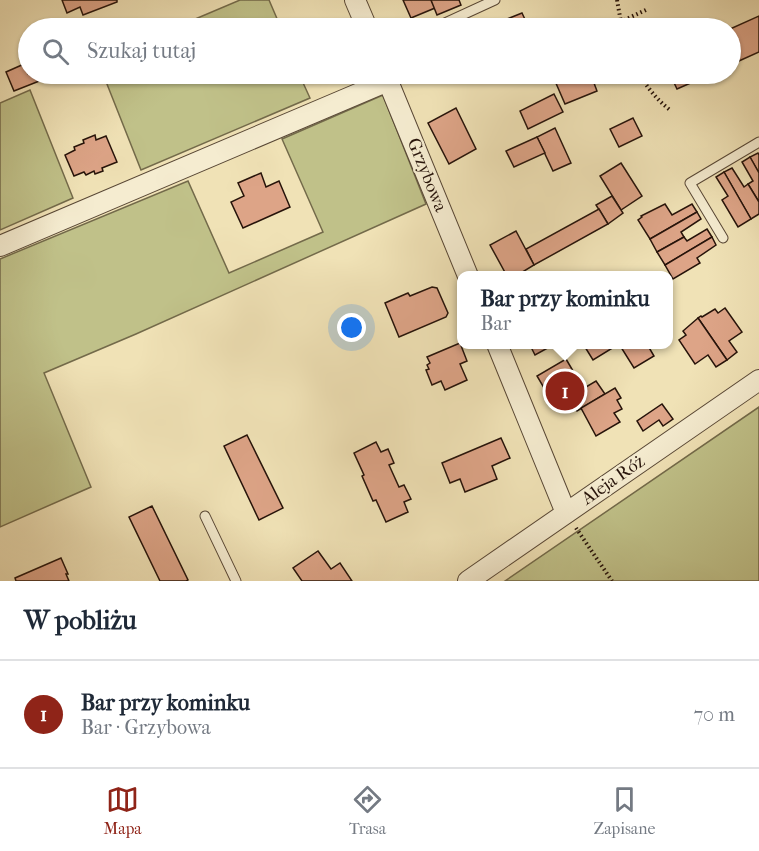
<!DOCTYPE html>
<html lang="pl">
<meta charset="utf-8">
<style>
:root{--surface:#fff;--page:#f6f6f7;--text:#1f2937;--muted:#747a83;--line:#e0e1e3;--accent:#8f2418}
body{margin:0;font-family:"IM FELL French Canon",serif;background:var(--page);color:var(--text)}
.you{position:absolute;left:352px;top:328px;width:21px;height:21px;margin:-15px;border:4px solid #fff;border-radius:50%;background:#1a73e8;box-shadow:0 0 0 9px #1a73e833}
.badge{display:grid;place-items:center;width:39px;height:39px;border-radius:50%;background:var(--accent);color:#fff;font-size:20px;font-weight:700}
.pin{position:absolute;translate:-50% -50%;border:3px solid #fff;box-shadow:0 2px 6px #0006}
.popup{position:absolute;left:457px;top:271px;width:216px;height:78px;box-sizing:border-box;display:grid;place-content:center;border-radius:12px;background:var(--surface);filter:drop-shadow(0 2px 4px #0005);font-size:20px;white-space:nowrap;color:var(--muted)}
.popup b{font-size:22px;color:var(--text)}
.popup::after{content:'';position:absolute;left:50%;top:100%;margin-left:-12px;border:12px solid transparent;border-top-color:var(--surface)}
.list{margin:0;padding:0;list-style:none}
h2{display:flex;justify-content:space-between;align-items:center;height:78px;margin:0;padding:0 24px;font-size:26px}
h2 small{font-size:20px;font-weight:400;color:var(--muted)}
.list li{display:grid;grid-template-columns:39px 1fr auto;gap:18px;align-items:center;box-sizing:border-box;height:108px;padding:0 24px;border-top:2px solid var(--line)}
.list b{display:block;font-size:22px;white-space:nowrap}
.list p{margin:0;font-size:20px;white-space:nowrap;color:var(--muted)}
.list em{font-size:20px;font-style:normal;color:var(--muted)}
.icon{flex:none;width:33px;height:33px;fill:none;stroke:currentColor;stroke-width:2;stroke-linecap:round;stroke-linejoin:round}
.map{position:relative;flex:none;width:759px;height:581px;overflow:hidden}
.search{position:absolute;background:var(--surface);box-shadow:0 2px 4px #0004;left:18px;right:18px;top:18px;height:66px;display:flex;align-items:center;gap:15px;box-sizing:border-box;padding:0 21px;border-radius:33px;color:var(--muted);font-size:22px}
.sheet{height:186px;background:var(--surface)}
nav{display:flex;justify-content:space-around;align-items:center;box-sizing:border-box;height:84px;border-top:2px solid var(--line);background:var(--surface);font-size:16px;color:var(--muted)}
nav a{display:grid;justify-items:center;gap:3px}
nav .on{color:var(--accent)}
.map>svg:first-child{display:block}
.green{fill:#c0c189;stroke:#736a4a;stroke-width:1.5}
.building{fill:#dda487;stroke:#26130a;stroke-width:1.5}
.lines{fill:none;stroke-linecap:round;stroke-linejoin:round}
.service-casing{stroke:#584735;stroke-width:11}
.minor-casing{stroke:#584735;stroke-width:22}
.path{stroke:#26130a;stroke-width:4;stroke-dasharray:1.5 3;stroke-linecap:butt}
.service{stroke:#f5ecd0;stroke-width:9}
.minor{stroke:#f5ecd0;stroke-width:20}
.labels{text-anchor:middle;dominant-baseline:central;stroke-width:4.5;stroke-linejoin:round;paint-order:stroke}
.street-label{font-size:18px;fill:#26130a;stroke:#f5ecd0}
</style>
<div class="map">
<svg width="759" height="581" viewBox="0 0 759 581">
<rect width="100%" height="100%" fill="#f0e2b6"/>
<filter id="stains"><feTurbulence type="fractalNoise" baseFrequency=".00333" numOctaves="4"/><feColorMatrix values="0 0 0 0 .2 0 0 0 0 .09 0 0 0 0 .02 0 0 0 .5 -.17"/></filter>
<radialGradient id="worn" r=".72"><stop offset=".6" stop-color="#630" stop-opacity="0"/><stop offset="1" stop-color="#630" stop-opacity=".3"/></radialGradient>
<g class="green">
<path d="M240,0H269L281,28H174Z"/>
<path d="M103,74H299L310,98L141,170Z"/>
<path d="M30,90L73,198L0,230V103Z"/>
<path d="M383,95L426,204L136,334L44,373L91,487L0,527V259L188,181L229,273L323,232L282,139Z"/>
<path d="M759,407V581H505Z"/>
</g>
<g class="building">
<path d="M62,0H117V2L83,15L80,7L67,13Z"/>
<path d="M403,0H431L435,8L411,18Z"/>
<path d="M431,0H459L461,5L437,15Z"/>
<path d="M522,13L529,28H511L507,19Z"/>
<path d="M759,16V52L730,65V29Z"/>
<path d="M24,64L26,68L28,67V74H57L14,91L6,72Z"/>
<path d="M309,74H336L313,83Z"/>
<path d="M552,74H570L573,79L587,74H598L600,79L594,83L597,91L565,104Z"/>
<path d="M670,74H711L677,89Z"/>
<path d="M554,94L563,112L528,129L520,111Z"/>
<path d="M456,108L476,149L449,164L428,123Z"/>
<path d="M633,118L642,136L619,147L610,129Z"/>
<path d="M555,128L571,163L553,171L537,137Z"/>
<path d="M95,135L96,140L106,136L117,162L102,168L103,171L95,174L94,171L86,175L84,172L74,176L65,155L75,150L74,147L84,143L83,140Z"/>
<path d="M537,137L545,153L514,167L506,151Z"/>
<path d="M758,153L759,155V173L750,157Z"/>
<path d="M750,157L759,173V202L748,184L753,181L742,162Z"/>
<path d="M621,163L642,196L621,210L600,176Z"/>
<path d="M732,168L744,187L748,184L759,202V214L751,219L724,172Z"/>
<path d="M724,172L751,219L738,227L722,200L728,196L716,177Z"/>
<path d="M261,173L266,187L279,181L290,207L243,228L231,202L244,196L238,183Z"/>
<path d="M612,196L623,213L608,224L596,205Z"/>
<path d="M665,204L672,215L692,204L697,212L650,239L638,220L642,217L641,216Z"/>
<path d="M599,209L608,224L534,265L526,249Z"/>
<path d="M697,212L701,219L681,232L684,237L657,252L650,239Z"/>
<path d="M707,229L712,237L665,265L657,252L684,237L687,241Z"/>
<path d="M516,231L534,265L516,276H507L490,245Z"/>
<path d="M712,237L716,245L697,258L700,263L673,279L665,265Z"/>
<path d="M432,287L437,288L448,313L446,317L399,337L385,303L408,293L410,296Z"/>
<path d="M725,308L742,332L729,341L737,352L727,360L698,318L701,316L702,317L715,309L718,313Z"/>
<path d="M698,318L727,360L716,367L708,355L695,364L679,340L686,335L683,331Z"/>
<path d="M460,343L467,361L460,364L467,380L445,390L441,381L432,385L426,370L429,369L427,365L430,363L427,357Z"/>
<path d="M535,344H568L569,345L557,351L553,345L535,355L531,347Z"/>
<path d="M588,344H619L593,360L585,347Z"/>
<path d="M619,344H647L654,356L634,368Z"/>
<path d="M566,359L576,376L547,393L537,376Z"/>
<path d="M576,376L583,389L568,399L570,402L561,408L559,404L555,406L547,393Z"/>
<path d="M596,381L605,394L577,411L569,397Z"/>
<path d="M615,388L621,398L617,400L622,409L614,413L620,422L596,436L581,408Z"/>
<path d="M662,404L673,419L663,426L659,420L643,431L637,421Z"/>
<path d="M247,435L283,508L259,520L224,446Z"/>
<path d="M501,438L510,458L492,466L497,479L465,492L460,479L450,483L442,463Z"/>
<path d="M376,442L381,452L388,449L394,463L389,465L399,487L404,485L411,499L404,502L408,512L386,522L376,500L373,501L362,476L364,475L354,453Z"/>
<path d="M152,506L188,580L186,581H160L129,517Z"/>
<path d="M318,551L331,569L340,563L352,581H302L293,568Z"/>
<path d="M61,558L68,574H66L69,581H16L15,578Z"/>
</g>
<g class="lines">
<defs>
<g id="service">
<path d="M434,28L495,0"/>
<path d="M723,238L690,183L759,142"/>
<path d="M205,516L236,581"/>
</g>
<g id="minor">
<path d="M355,0L367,28"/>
<path d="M385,74L468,276"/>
<path d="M0,246L388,81"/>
<path d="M497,344L566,513"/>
<path d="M468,581L759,380"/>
</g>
</defs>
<use href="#service" class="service-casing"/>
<use href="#minor" class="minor-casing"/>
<g class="path">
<path d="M617,0L622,28"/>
<path d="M620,22L648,9"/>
<path d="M639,74C647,87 657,100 670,110"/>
<path d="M576,528L612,581"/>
</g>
<use href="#service" class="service"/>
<use href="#minor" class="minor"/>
</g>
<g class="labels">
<g class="street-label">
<text transform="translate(427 175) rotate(68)">Grzybowa</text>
<text transform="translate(613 480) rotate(-35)">Aleja Róż</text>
</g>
</g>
<rect width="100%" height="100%" filter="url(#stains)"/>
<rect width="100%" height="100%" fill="url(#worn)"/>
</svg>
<div class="you"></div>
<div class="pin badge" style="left:565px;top:391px">1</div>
<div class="popup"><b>Bar przy kominku</b>Bar</div>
<div class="search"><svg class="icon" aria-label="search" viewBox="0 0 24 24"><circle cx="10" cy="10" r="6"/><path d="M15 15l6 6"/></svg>Szukaj tutaj</div>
</div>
<section class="sheet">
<h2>W pobliżu<small></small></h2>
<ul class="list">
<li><span class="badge">1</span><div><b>Bar przy kominku</b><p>Bar · Grzybowa</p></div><em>70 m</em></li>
</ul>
</section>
<nav>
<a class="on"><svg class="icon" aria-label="map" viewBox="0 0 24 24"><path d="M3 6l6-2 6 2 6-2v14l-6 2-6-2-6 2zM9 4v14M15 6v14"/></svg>Mapa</a>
<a><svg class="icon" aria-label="directions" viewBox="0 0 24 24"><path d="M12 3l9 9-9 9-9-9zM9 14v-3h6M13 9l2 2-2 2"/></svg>Trasa</a>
<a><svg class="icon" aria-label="saved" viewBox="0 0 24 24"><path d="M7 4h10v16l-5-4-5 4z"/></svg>Zapisane</a>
</nav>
